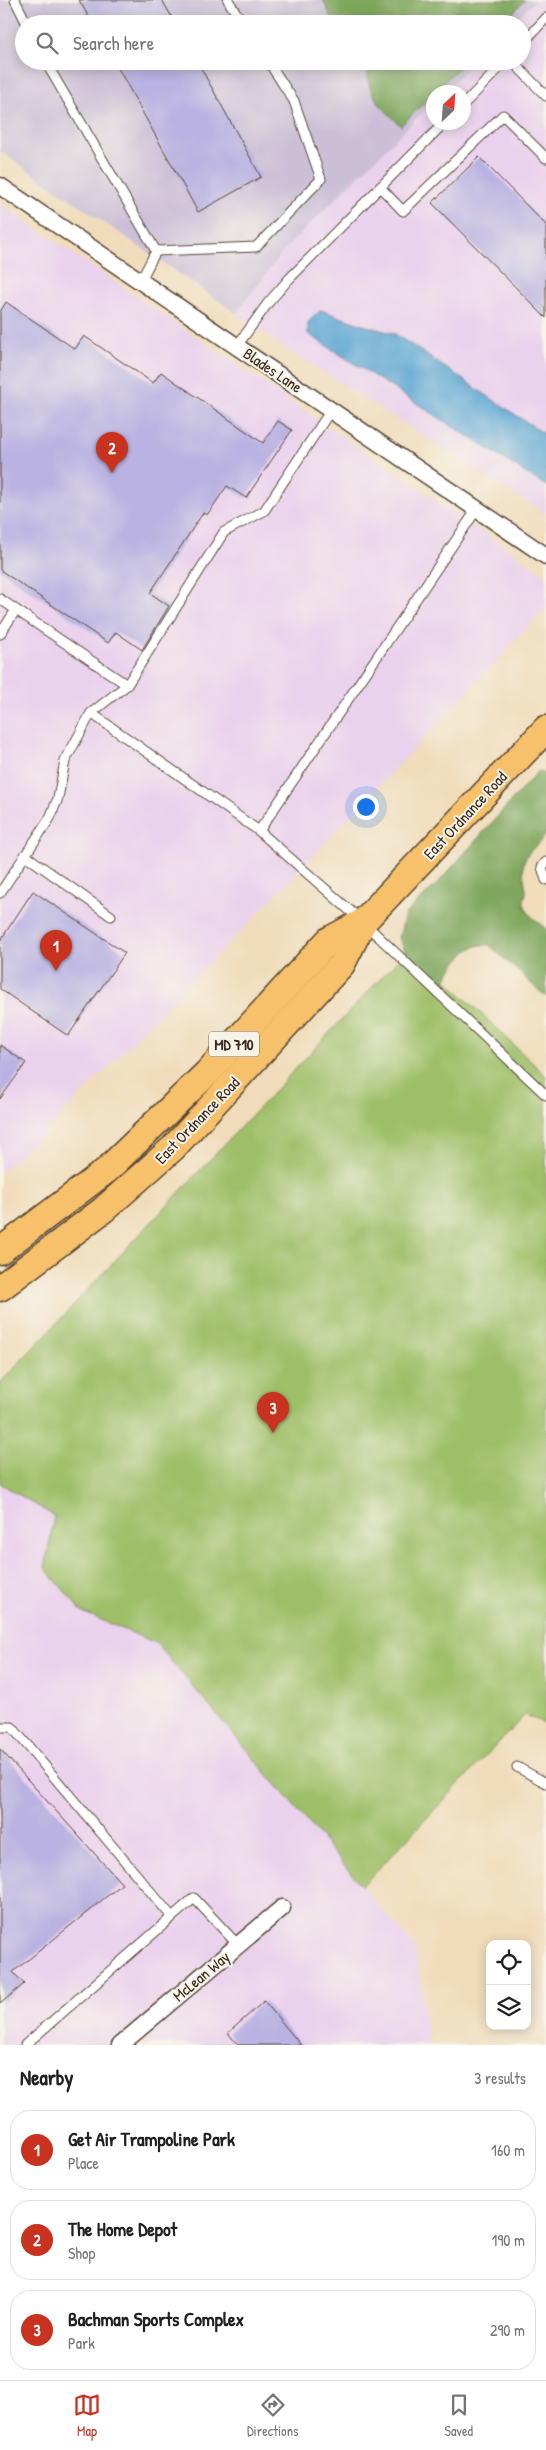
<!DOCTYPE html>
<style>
:root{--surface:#fff;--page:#f2f2f2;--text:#202124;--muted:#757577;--line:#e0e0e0;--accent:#c8321e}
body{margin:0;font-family:"Patrick Hand",sans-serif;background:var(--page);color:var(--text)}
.controls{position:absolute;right:15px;bottom:15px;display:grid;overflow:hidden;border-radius:10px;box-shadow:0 2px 12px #0003}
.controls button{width:45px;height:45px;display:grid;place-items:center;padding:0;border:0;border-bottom:1px solid var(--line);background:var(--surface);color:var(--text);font:25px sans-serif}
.compass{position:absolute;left:426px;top:85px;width:45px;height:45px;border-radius:50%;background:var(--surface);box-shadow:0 2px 12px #0003;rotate:25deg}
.you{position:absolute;left:365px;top:806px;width:18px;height:18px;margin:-12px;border:4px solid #fff;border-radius:50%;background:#1a73e8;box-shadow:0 0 0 8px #1a73e833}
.badge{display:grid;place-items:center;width:32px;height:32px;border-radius:50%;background:var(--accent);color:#fff;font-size:16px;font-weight:700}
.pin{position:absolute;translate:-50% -41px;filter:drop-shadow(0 1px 2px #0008)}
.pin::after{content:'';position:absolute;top:26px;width:18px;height:15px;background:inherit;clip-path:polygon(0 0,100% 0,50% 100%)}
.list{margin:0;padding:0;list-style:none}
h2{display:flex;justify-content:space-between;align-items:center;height:65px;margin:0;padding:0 20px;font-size:21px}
h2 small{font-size:16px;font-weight:400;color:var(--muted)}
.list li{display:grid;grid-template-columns:32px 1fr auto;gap:15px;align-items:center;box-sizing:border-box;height:80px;margin:0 10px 10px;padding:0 10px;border:1px solid var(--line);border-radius:20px}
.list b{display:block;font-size:19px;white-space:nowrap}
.list p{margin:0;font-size:16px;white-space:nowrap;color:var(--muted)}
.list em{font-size:16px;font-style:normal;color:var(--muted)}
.icon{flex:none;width:28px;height:28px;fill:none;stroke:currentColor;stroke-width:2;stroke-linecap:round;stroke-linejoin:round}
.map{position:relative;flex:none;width:546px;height:2045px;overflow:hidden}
.search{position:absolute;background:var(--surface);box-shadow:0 2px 12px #0003;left:15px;right:15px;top:15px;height:55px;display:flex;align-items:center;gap:12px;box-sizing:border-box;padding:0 18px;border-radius:28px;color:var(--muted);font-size:19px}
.sheet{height:335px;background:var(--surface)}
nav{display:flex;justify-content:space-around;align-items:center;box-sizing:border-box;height:70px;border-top:1px solid var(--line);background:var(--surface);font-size:14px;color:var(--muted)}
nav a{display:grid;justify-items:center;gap:2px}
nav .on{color:var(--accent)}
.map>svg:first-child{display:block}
.built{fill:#ead1ed}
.industrial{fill:#cabfd7}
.green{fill:#9ebf68;stroke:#6c7443}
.forest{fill:#7ea65c;stroke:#5c683d}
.water{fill:#5ca6d4;stroke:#4c6879}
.building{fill:#b9b2e2}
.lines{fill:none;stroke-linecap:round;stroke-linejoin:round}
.lane-casing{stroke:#564535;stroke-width:11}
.street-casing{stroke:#564535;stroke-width:19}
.primary-casing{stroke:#564535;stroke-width:29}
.lane{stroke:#fff;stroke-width:9}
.street{stroke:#fff;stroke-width:16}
.primary{stroke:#f7c06b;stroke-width:26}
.labels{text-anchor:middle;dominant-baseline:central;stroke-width:4;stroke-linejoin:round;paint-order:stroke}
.shield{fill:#f7f3e8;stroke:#73665b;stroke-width:1}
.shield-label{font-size:15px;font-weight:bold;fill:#3b2a1e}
.street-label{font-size:16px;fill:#3b2a1e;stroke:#f7f3e8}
</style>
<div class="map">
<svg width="546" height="2045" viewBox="0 0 546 2045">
<rect width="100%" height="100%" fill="#f7f3e8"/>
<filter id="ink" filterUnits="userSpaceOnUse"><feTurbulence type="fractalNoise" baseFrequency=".02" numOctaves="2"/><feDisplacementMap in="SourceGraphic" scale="10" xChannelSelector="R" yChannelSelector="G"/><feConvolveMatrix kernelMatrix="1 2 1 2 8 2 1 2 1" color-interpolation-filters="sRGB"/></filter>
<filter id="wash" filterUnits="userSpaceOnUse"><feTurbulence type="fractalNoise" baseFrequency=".0096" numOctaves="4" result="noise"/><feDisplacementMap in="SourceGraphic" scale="20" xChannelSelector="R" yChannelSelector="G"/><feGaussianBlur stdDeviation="1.12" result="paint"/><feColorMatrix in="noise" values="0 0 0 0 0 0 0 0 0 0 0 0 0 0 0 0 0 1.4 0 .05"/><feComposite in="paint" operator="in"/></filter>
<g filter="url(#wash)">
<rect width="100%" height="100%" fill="#f0dcba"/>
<g class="built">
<path d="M535,0H546V514L281,346L236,313L285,249L433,102L434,122H464V92H443L474,61H522V24H511Z"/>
<path d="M0,204L546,575V608L292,878L39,1138L0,1172Z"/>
<path d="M0,1483L54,1516L45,1568L82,1612L156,1643L415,1948L429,2045H0Z"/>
</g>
<path class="industrial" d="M0,0H535L511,24H24V61H474L443,92H434L433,102L285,249L236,313L0,151Z"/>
<path class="green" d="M411,946L546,1076V1724L525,1715L362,1886L156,1643L82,1612L45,1568L54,1516L0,1483V1383Z"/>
<g class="forest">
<path d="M323,0H525L502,24H335Z"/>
<path d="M360,61H465L401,126C386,111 366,95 368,71Z"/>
<path d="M538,771L546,774V835C523,860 520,856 526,890C527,894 524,897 524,902C525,913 538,922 546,929V997L489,945C466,942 454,966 443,983L405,951L399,938L405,914L437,884Z"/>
</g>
<path class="water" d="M321,310L360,324L395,334L546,435V486L308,334V322Z"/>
<g id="blocks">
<g class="building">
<path d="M79,0H162L176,24H93Z"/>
<path d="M114,61H197L261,177L198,212Z"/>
<path d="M479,157L546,225V318L432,203Z"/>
<path d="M6,302L75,349L84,336L153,383L161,372L263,443L278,421L292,430L246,498L227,486L207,515L203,513L150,593L169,606L142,650L116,632L108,643L0,570V312Z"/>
<path d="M33,891L125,953L68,1036L0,989V941Z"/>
<path d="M0,1045L26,1063L0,1099Z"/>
<path d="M0,1749L122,1884L13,1972L24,1984L0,2004Z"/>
<path d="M264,2001L301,2045H238L228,2033Z"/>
</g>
</g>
</g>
<g filter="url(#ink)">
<use href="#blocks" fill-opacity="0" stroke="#564535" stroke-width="1"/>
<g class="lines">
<defs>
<g id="lane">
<path d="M15,0L27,24"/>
<path d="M228,0L243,24"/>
<path d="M522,44L546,18"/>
<path d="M45,61L156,251"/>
<path d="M512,61L546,96"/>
<path d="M464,104L506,61"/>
<path d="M380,187L403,211L503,115L546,158"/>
<path d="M156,251L256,247L321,179L294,101L268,61"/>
<path d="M141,280L156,251"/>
<path d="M237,346L268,303L289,279L445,122"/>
<path d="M0,599L127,685"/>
<path d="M0,634L16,610"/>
<path d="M91,713L127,685L224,532L264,511L331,410"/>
<path d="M259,831L477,509"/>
<path d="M25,855L111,916"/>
<path d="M546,862L542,867L546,880"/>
<path d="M0,893L50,818L58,798L65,761L91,713L259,831L363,922L546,1095"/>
<path d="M0,1727H12L172,1917"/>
<path d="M517,1767L546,1783"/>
<path d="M25,2045L194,1898L238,1945"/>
</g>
<g id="street">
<path d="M0,186L546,556"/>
<path d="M120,2045L282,1908"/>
</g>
<g id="primary">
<path d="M0,1251L107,1170L207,1073L329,940L363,922"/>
<path d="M0,1288L103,1210L173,1148L342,964L363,922L546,729"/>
</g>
</defs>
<use href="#lane" class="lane-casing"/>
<use href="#street" class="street-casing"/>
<use href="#primary" class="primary-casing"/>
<use href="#lane" class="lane"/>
<use href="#street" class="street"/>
<use href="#primary" class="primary"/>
</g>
</g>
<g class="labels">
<rect class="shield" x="209" y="1031.5" width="50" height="25" rx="4"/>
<g class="shield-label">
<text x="234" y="1044">MD 710</text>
</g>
<g class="street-label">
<text transform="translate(273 370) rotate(34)">Blades Lane</text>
<text transform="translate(465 815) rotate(-47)">East Ordnance Road</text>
<text transform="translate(197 1120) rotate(-46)">East Ordnance Road</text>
<text transform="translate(201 1976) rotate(-40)">McLean Way</text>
</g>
</g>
</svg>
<div class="controls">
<button><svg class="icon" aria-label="locate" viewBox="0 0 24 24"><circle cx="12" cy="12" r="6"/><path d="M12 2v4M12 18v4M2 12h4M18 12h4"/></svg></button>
<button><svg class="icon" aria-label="layers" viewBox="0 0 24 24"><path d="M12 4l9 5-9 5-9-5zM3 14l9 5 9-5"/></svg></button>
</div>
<svg class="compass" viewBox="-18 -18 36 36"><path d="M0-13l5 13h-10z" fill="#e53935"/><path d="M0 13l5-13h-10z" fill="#757577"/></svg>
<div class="you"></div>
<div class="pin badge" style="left:56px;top:971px">1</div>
<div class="pin badge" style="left:112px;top:473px">2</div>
<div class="pin badge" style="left:273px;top:1433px">3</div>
<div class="search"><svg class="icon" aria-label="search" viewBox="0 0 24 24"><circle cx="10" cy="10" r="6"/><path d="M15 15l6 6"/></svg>Search here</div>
</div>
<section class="sheet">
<h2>Nearby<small>3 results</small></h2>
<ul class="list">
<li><span class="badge">1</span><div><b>Get Air Trampoline Park</b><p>Place</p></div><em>160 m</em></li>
<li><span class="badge">2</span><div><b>The Home Depot</b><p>Shop</p></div><em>190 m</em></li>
<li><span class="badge">3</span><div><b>Bachman Sports Complex</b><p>Park</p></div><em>290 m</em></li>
</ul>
</section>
<nav>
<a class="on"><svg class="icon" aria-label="map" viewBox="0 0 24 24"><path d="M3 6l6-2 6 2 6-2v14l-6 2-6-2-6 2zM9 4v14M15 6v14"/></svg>Map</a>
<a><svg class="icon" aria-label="directions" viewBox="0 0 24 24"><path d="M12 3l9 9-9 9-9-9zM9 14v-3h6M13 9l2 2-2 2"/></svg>Directions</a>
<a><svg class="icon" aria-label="saved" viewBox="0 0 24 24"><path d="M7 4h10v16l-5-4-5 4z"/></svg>Saved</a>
</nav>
